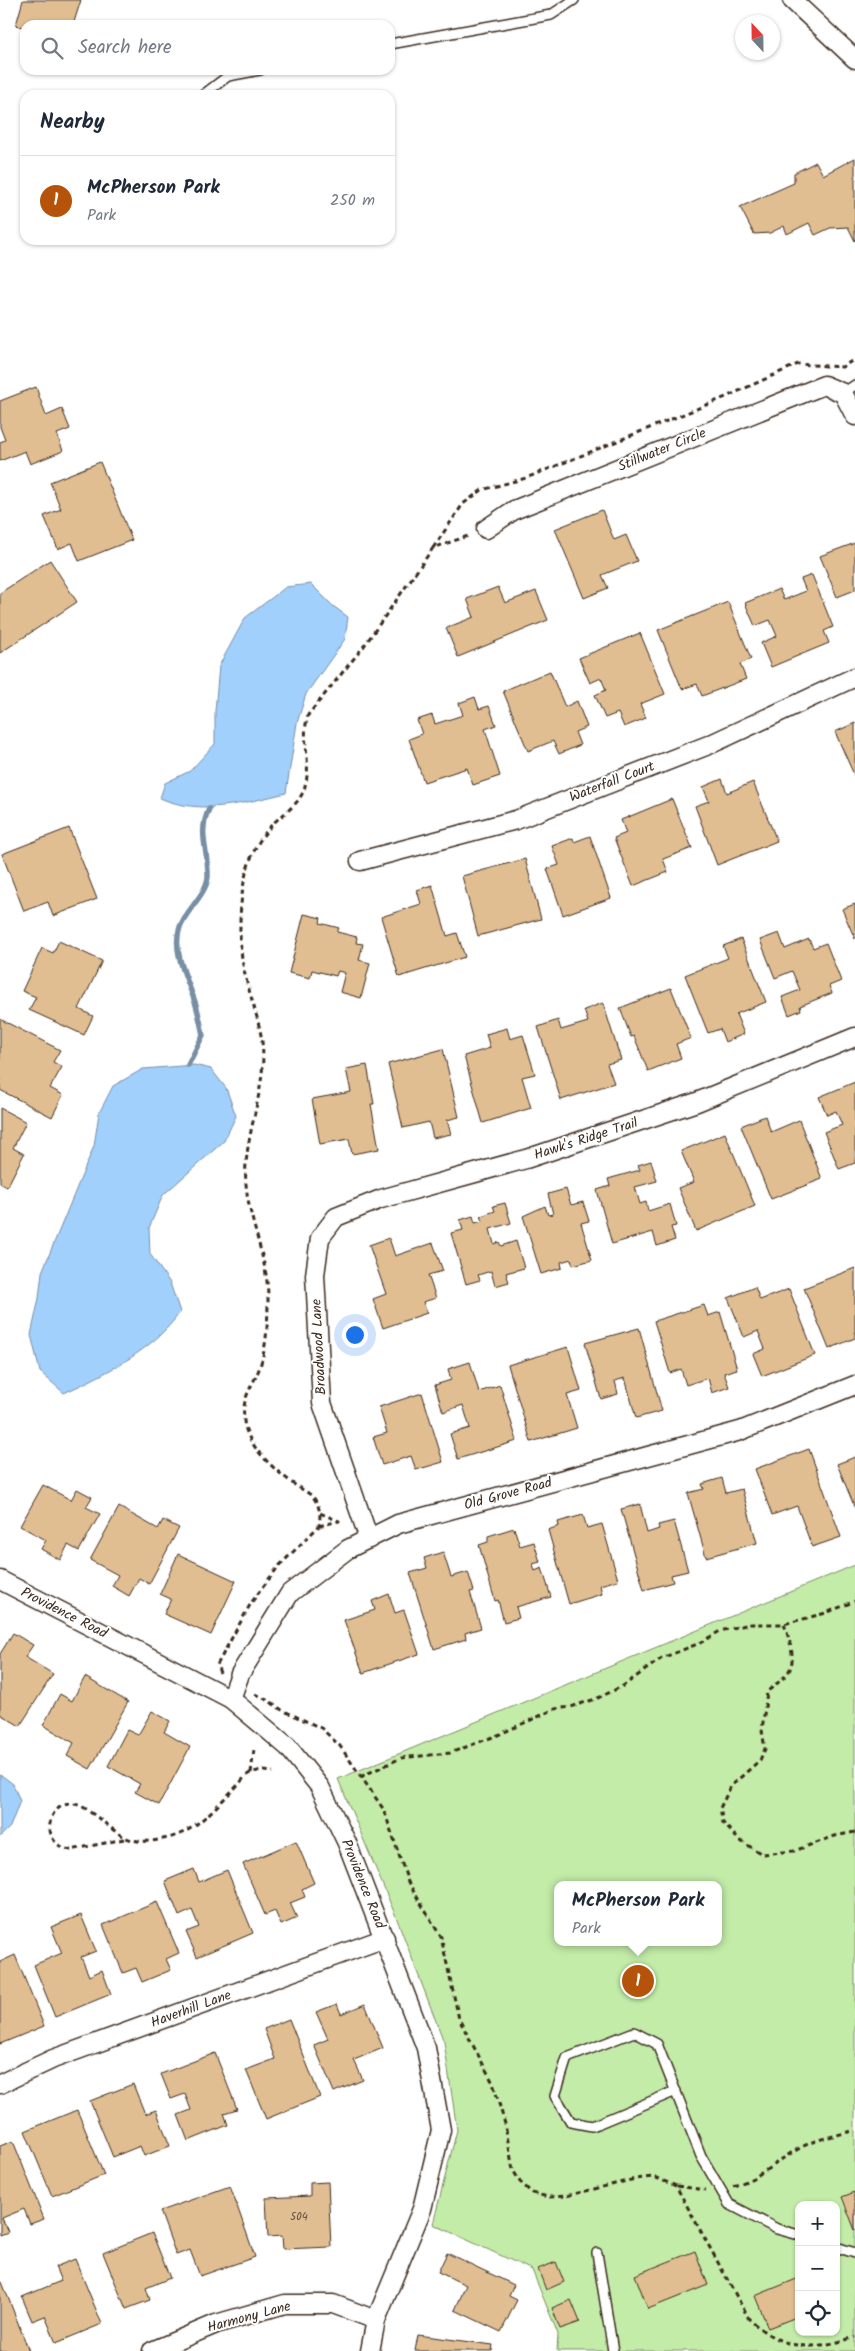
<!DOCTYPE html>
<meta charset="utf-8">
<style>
:root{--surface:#fff;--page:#f6f6f7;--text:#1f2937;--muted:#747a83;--line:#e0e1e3;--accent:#b45309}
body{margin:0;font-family:Kalam,sans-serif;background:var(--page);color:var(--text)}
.controls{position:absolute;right:15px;bottom:15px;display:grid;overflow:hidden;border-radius:10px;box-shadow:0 1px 4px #0004}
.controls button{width:45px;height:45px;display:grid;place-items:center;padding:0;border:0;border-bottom:1px solid var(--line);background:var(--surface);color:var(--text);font:25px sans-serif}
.compass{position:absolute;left:735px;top:15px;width:45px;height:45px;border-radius:50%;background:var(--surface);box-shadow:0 1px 4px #0004;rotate:338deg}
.you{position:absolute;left:354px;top:1334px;width:18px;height:18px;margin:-12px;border:4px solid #fff;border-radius:50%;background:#1a73e8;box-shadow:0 0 0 8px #1a73e833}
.badge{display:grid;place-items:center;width:32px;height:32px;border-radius:50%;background:var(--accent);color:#fff;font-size:16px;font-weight:700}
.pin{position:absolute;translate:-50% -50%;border:2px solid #fff;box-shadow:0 1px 5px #0006}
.popup{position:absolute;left:554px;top:1881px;width:168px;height:65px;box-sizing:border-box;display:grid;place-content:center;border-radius:10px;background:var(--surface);filter:drop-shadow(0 1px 4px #0005);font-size:16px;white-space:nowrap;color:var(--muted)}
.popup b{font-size:19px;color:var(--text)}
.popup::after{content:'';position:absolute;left:50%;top:100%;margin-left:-10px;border:10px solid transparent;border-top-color:var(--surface)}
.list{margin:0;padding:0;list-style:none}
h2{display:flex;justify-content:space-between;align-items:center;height:65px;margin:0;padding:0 20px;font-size:21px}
h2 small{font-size:16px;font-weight:400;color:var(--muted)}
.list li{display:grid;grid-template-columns:32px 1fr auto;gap:15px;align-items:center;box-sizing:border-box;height:90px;padding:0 20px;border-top:1px solid var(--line)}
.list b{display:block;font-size:19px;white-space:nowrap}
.list p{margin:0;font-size:16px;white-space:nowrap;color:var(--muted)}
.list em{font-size:16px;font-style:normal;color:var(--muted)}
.icon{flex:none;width:28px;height:28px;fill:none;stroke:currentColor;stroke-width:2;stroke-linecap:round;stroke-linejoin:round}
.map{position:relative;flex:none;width:855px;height:2351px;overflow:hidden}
.search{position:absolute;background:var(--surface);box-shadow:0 1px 4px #0004;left:20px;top:20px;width:375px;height:55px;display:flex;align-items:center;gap:12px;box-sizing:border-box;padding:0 18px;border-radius:15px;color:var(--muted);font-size:19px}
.panel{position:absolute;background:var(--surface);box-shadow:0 1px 4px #0004;left:20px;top:90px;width:375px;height:155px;border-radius:15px}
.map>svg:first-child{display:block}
.green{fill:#c3eca8;stroke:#7f8b63;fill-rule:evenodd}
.water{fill:#a1d0fd;stroke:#788ea4}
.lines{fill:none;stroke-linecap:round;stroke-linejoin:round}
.stream{stroke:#788ea4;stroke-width:5.5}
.building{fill:#e0be92;stroke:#3b2a1e}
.lane-casing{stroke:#3b2a1e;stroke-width:12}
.street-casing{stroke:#3b2a1e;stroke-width:21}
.path{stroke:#3b2a1e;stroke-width:3;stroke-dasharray:5 4;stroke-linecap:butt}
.lane{stroke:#fff;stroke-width:9}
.street{stroke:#fff;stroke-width:18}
.labels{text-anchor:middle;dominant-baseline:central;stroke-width:4;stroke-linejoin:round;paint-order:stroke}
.number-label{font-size:11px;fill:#644f3b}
.street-label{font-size:14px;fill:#3b2a1e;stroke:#fff}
</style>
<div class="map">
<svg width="855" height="2351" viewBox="0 0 855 2351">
<rect width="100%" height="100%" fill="#fff"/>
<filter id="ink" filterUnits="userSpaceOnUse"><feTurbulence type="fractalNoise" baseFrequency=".02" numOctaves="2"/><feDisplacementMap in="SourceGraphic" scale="10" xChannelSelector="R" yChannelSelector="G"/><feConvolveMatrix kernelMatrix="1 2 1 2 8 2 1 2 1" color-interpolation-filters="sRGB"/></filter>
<g filter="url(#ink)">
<path class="green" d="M855,1565V2351H557L558,2334L532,2270L433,2224L457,2130L444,2042L397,1919L338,1779ZM558,1885H718V1942H558ZM799,2205H836V2332H799Z"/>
<g class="water">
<path d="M311,584L333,606L348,617L345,639L306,694L297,723L286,793C244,803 202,816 160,798L165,783L190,771L215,744V711L219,666L245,618L286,587Z"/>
<path d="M194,1065L211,1069L226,1088L236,1116L224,1141L163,1195L149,1228L150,1254L170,1283L180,1312C154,1350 105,1374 64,1393L40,1372L31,1335L39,1298L42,1272L94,1146L99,1113L113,1086L143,1069Z"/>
<path d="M0,1774L13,1784L20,1801L10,1827L0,1837Z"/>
</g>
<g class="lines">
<path class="stream" d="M188,1065L203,1035C201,1025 199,1015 196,1005C189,982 171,952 180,927C186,910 206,895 208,877C209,851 197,834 209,809"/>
</g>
<g class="building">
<path d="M23,0H81L73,25H25V28L16,25Z"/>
<path d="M855,158V241L848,227L830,228L815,235L809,223L787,234L784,226L770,233L754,234L740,207L794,183V173L816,162L823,175Z"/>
<path d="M36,387L46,416L62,409L70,429L57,434L63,451L30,464L25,451L0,461V442L5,440L0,427V401Z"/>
<path d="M100,462L132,540L79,561L72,543L58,549L44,516L61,509L50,482Z"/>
<path d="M602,510L614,540L626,535L637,561L602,575L608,588L584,598L555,529Z"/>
<path d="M855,543V590L837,597L820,556Z"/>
<path d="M50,560L77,602L0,653V593Z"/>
<path d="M812,575L833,627L824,631L829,643L771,667L761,643L777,636L770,620L755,626L745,603L779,589L784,600L806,591L801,579Z"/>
<path d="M498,587L505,603L536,591L548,620L458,657L446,628L474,617L467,599Z"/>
<path d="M728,602L751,659L740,664L746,679L702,696L697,684L682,689L658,630Z"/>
<path d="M640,633L665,694L640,704L646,718L624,727L618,713L605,718L595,695L606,690L601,678L590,683L579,658Z"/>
<path d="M550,671L565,707L577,701L587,727L575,732L580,745L559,754L553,741L528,751L503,691Z"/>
<path d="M475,697L479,709L489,706L496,725L485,729L500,776L473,785L467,768L424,782L409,739L422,734L417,720L432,715L435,724L463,715L459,703Z"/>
<path d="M855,723V777L835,732Z"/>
<path d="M722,779L727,793L753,782L777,841L717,865L695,806L709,801L703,787Z"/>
<path d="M672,799L692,848L663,859L668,872L633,886L614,838L626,833L621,820Z"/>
<path d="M69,828L97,899L53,916L48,902L24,911L2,854Z"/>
<path d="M590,836L611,898L563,915L547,869L559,865L552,846L573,838L574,842Z"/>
<path d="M525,859L541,919L478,936L462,876Z"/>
<path d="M432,885L447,936L457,933L465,957L399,977L381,917L421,904L417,890Z"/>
<path d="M855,904V939L842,909Z"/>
<path d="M304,914L321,918L320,923L339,928L337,932L357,937L356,943L363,944L359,960L370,963L361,998L340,992L345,973L338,971L336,976L312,970L310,978L289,973Z"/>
<path d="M779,933L785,949L809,939L813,948L826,943L841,981L829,986L832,993L800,1006L801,1010L789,1015L782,997L800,990L792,971L775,978L760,940Z"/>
<path d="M741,939L766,1002L736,1014L744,1034L725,1042L720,1029L708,1033L685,975L728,958L723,946Z"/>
<path d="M59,941L102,961L79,1009L93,1016L84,1035L29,1010L36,997L22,991L42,948L53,953Z"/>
<path d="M671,988L691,1038L676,1044L681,1058L648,1071L634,1036L631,1037L620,1008Z"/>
<path d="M603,1003L621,1060L607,1064L614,1083L561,1100L538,1027L558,1020L561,1030L588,1022L584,1010Z"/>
<path d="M0,1019L60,1050L53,1062L62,1067L50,1088L63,1095L52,1117L0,1090Z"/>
<path d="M507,1028L510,1039L523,1035L535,1074L522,1077L531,1108L483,1123L464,1056L490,1048L486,1034Z"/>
<path d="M443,1049L459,1117L447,1120L451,1134L433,1138L429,1122L403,1128L388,1064Z"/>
<path d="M367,1065L374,1104H371L379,1149L352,1154L349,1139L320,1144L312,1099L351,1092L346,1069Z"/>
<path d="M855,1082V1163L839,1169L824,1132L842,1125L836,1111L827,1115L819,1097Z"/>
<path d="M0,1108L26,1122L13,1148L24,1154L7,1187L0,1183Z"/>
<path d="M765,1116L771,1132L799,1120L822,1179L771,1199L741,1126Z"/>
<path d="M725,1133L755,1206L696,1231L678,1188L694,1182L681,1151Z"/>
<path d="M651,1161L657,1181L635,1187L640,1204L646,1202L648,1211L670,1204L676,1226L671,1227L675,1240L657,1246L653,1232L612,1244L597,1190L610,1186L608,1179L640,1170L638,1165Z"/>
<path d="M566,1189L571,1205L583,1202L589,1221L581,1223L592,1260L573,1265L571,1259L561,1262L562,1268L541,1274L523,1216L545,1206L548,1215L553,1214L548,1194Z"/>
<path d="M505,1203L511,1223L490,1229L494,1244L499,1242L501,1246L516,1241L524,1268L506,1273L509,1282L495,1286L491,1271L478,1275L480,1280L466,1284L451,1233L463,1230L460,1220L473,1216L475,1223L483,1221L481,1216L495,1211L493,1206Z"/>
<path d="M389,1238L395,1256L433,1243L443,1271L428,1275L436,1298L423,1302L427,1313L383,1328L373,1299L386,1294L369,1245Z"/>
<path d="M855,1268V1338L829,1349L804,1288Z"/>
<path d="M755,1287L760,1300L789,1289L815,1355L762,1376L753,1354L765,1349L758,1331L744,1337L728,1298Z"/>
<path d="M704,1305L708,1316L720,1312L737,1369L724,1373L729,1387L712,1393L708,1378L686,1385L681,1369L670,1373L654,1321Z"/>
<path d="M639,1328L662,1411L636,1418L625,1378L615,1381L618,1394L601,1399L585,1343Z"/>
<path d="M568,1347L581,1391L567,1395L577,1428L531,1442L508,1365Z"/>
<path d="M470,1362L479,1392L500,1385L517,1441L458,1459L450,1434L470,1428L463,1405L443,1412L435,1385L451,1380L448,1369Z"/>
<path d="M422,1393L443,1462L416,1470L411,1456L382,1465L373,1437L387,1433L379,1407Z"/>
<path d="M809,1449L841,1537L812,1547L797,1506L772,1515L755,1469Z"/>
<path d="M855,1457V1508L837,1464Z"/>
<path d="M722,1478L726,1493L742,1489L757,1543L706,1557L688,1493L704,1489L702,1484Z"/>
<path d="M43,1485L71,1500L77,1489L92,1497L86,1507L100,1514L79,1551L68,1545L60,1560L41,1549L46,1540L20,1526Z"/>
<path d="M640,1504L647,1533L659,1529L658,1525L674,1521L688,1571L671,1575L673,1582L644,1590L621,1509Z"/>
<path d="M119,1507L158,1529L163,1520L179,1528L149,1584L139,1578L129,1596L112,1586L118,1575L90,1560Z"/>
<path d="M583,1515L587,1528L602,1524L618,1580L600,1585L602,1594L569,1604L548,1530L559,1526L558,1522Z"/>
<path d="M514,1528L520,1546L534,1542L540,1562L533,1564L535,1571L542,1568L551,1597L516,1607L519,1618L504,1622L498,1600L495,1601L479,1545L488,1542V1536Z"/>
<path d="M443,1552L451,1577L468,1572L474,1591L470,1592L481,1628L465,1633L466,1639L434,1649L410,1573L427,1568L424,1558Z"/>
<path d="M178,1554L236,1581L211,1635L164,1614L171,1599L160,1594Z"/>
<path d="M389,1594L395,1613L404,1610L419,1654L363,1673L344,1620L375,1610L372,1601Z"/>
<path d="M13,1633L33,1645L25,1657L53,1674L20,1726L0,1714V1654Z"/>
<path d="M85,1677L128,1702L90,1769L67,1756L74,1743L43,1725L60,1694L72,1701Z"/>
<path d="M152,1711L170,1721L164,1732L190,1747L159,1805L135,1792L140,1784L108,1766L127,1730L138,1735Z"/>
<path d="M296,1841L314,1883L302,1889L305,1897L290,1903L297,1918L281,1925L275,1911L265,1915L243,1864Z"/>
<path d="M194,1869L199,1882L227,1870L253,1933L197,1957L186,1932L199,1927L192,1910L179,1916L165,1881Z"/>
<path d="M157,1902L179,1953L166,1959L171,1970L142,1982L136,1968L123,1973L103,1925Z"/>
<path d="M81,1915L96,1951L81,1957L89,1976L102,1970L111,1994L55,2017L34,1965L62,1953L51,1927Z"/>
<path d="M15,1955L44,2026L0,2044V1962Z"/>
<path d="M337,2004L341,2014L365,2004L383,2048L354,2060L363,2080L334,2092L314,2045L328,2039L316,2012Z"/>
<path d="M289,2019L320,2097L266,2119L246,2070L275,2059L264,2029Z"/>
<path d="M215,2053L237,2109L224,2113L228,2125L188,2141L178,2115L191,2110L185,2094L171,2099L161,2074Z"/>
<path d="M133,2084L145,2114L156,2110L170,2146L144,2156L140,2146L113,2157L90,2101Z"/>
<path d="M77,2110L104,2175L52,2196L25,2131Z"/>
<path d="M13,2141L44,2219L30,2224L24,2209L2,2218L8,2232L0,2235V2146Z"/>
<path d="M328,2182L331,2247L283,2249L282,2236L268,2237L266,2198L310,2196V2183Z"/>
<path d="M230,2186L255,2257L200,2276L190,2250L176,2255L160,2211Z"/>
<path d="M855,2192V2230L842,2197Z"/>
<path d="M152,2233L170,2278L146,2288L150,2300L126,2309L103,2253Z"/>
<path d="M695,2251L708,2285L648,2309L635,2275Z"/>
<path d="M447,2253L514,2285L509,2296L517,2300L501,2332L455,2310L466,2285L438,2272Z"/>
<path d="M75,2259L102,2324L56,2343L45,2316L32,2321L22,2297L61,2281L55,2267Z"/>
<path d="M556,2262L564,2282L546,2290L538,2269Z"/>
<path d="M799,2278V2316L768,2328L755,2296Z"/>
<path d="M0,2282H2L29,2351H0Z"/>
<path d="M571,2300L580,2322L560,2329L552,2308Z"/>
<path d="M418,2335L493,2345L492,2351H415Z"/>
</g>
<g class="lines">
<defs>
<g id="lane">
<path d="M390,44L551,15L574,0"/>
<path d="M203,95L228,76L260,70"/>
<path d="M843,393L855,385"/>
<path d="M676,2091L592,2126L571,2122L555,2096L567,2058L634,2032L657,2044L701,2156L729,2204L777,2229L799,2235"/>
<path d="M836,2247L855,2253"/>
<path d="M597,2253L613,2351"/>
</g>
<g id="street">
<path d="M792,0L855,59"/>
<path d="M486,529L514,510L824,385L843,393L855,416"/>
<path d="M360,861L516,820L711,744L855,677"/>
<path d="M369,1539L322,1403L315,1275L320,1238L336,1217L381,1199L526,1159L697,1102L855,1037"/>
<path d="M0,1580L231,1699L288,1747L320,1787L347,1843L426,2048L441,2130L422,2209L376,2320L370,2351"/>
<path d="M231,1699L240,1674L290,1593L348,1549L398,1524L740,1431L855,1385"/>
<path d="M0,2084L53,2059L385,1938"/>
<path d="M152,2351L216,2324L285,2304H333L376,2320"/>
</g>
</defs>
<use href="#lane" class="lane-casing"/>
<use href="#street" class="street-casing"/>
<g class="path">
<path d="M433,548L463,504L482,490L526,478L726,397L798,364L842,367L855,359"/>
<path d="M319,1526L339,1521L320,1513"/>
<path d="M784,1624C789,1639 799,1663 785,1676C780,1682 773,1686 767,1692L762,1730L765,1749L760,1760L731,1786L720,1808L723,1823L739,1840L762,1854L794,1851L835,1836L855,1832"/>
<path d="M220,1673L217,1665L251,1603L278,1567L319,1526C321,1515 320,1506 313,1497C308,1492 301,1489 295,1485C275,1470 247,1447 244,1421C241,1394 255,1385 261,1363C267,1343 268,1318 268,1298C268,1252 242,1210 246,1164C249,1123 267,1084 262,1042C259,1018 249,994 244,970C239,946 239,919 242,895C245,870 253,846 270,827C280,815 296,808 303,792C314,765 300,741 308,715L364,646L433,548L471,535"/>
<path d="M255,1694L269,1701L282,1710L321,1728L340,1746L384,1810L408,1882L441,1937L459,2019L493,2083L505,2124L513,2170L520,2182L532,2193L548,2197L566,2196L635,2179L654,2177L676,2186L749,2319C783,2351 811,2351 855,2337"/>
<path d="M251,1773L254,1749"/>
<path d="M360,1777L401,1758L450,1753L498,1735L555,1709L571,1707L598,1698L623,1686L662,1658L700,1643L720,1631L750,1624H784L826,1613L855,1601"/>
<path d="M124,1839L71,1850C39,1845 46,1802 73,1804C78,1804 86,1808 90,1812C122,1834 124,1848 168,1838C196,1832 217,1805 237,1786C241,1782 245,1776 250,1773C257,1770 266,1771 273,1772"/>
<path d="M677,2186L705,2190"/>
<path d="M733,2186C759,2179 777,2160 800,2148C817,2138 837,2136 855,2130"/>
</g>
<use href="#lane" class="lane"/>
<use href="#street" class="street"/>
</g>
</g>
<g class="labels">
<g class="number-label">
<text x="299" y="2217">504</text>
</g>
<g class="street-label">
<text transform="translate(662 450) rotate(-22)">Stillwater Circle</text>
<text transform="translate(612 782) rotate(-21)">Waterfall Court</text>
<text transform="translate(586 1139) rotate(-18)">Hawk's Ridge Trail</text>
<text transform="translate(319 1347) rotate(-93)">Broadwood Lane</text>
<text transform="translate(508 1494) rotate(-15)">Old Grove Road</text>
<text transform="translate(64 1613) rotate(27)">Providence Road</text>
<text transform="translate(363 1884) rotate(68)">Providence Road</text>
<text transform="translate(191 2009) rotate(-20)">Haverhill Lane</text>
<text transform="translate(249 2317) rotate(-15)">Harmony Lane</text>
</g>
</g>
</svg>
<div class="controls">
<button>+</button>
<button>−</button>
<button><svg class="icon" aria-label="locate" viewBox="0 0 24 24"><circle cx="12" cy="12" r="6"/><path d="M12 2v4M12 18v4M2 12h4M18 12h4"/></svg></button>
</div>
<svg class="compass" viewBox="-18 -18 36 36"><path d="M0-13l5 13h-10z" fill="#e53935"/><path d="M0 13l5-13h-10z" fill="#747a83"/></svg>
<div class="you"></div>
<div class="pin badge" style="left:638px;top:1981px">1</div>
<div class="popup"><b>McPherson Park</b>Park</div>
<div class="search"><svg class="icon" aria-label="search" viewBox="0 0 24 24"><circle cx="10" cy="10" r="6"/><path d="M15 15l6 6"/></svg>Search here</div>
<section class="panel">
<h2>Nearby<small></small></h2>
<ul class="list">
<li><span class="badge">1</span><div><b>McPherson Park</b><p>Park</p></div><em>250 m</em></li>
</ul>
</section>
</div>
